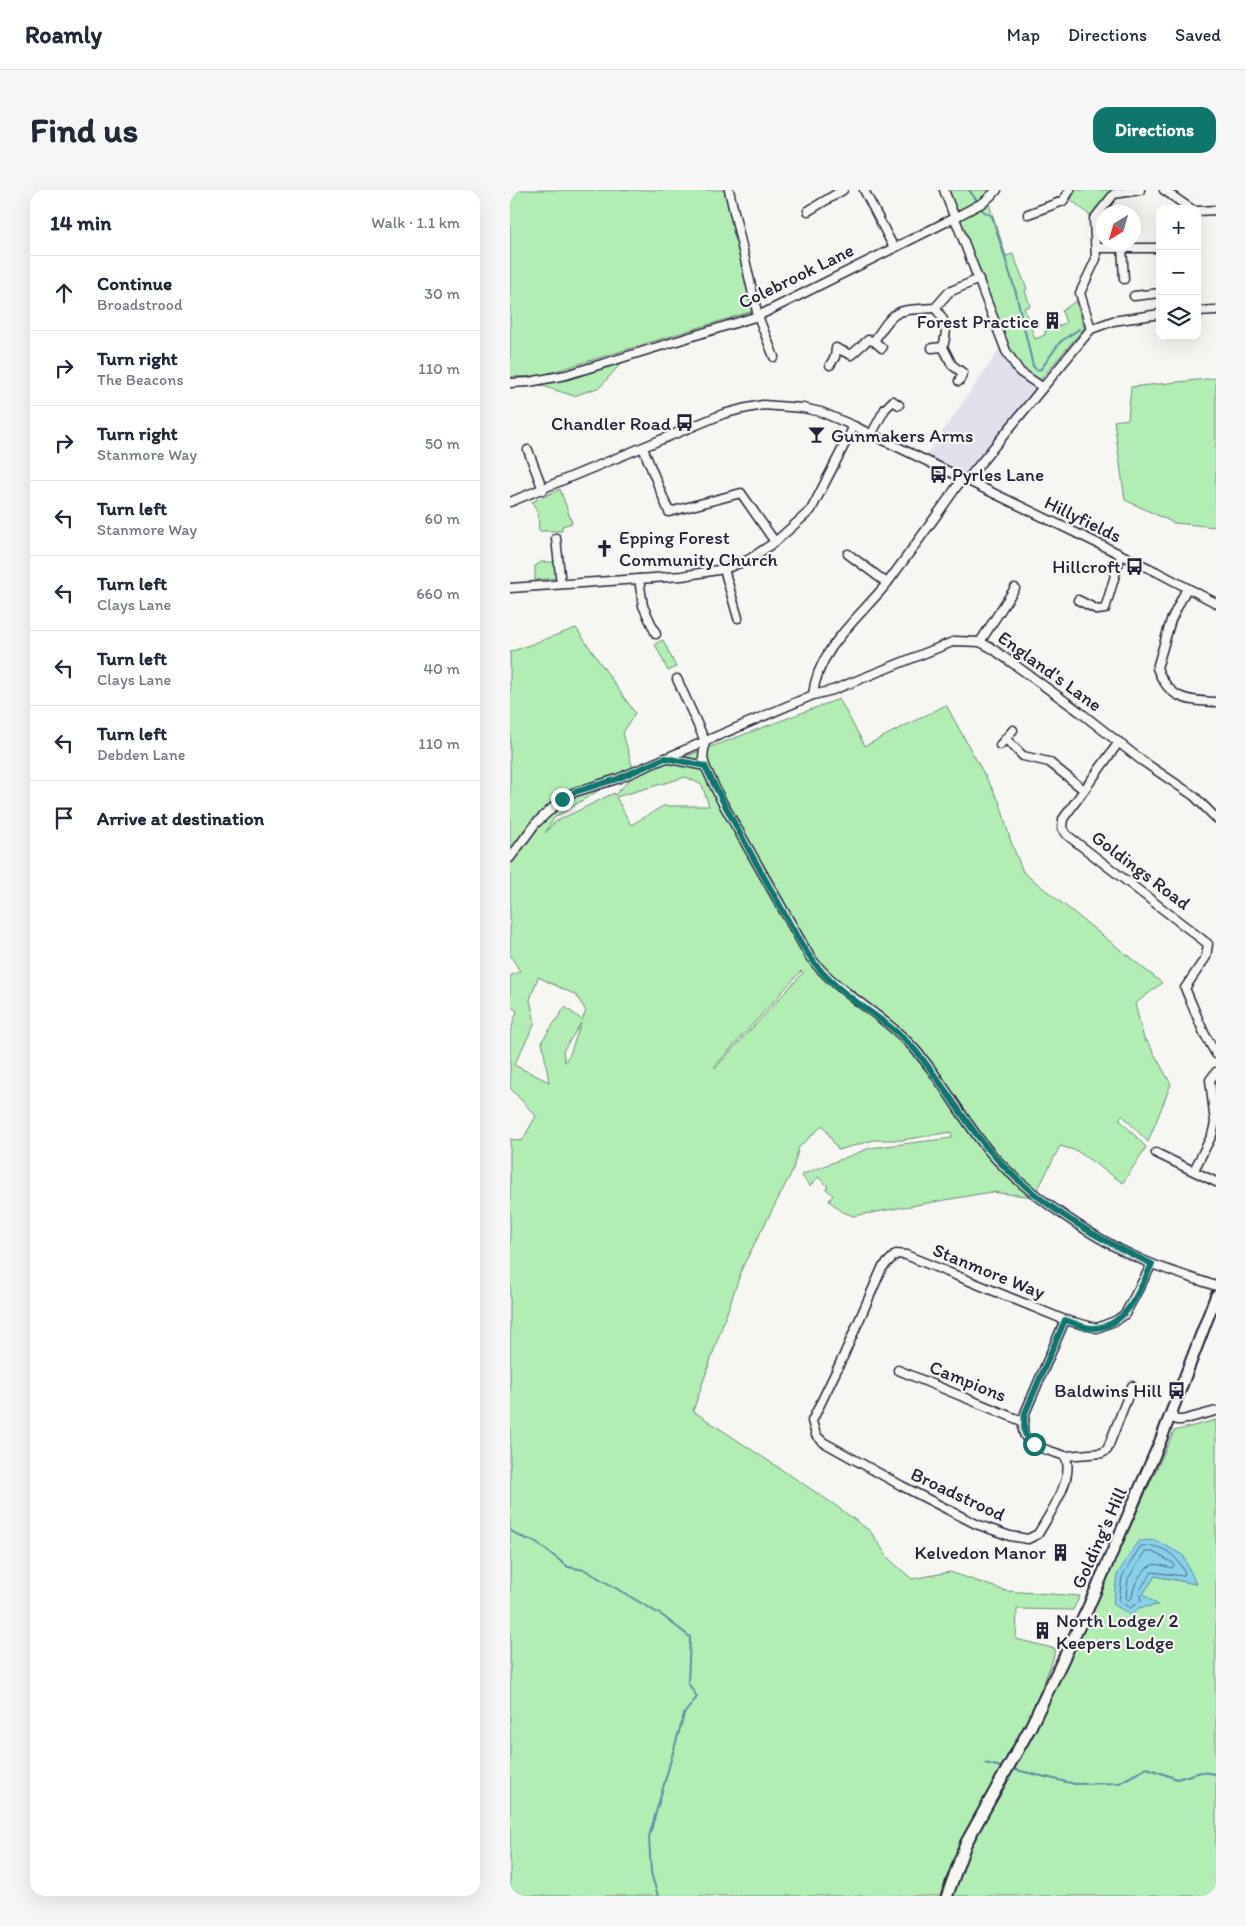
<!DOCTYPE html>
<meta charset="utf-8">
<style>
:root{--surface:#fff;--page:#f6f6f7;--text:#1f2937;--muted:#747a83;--line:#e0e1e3;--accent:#0f766e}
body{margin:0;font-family:Itim,sans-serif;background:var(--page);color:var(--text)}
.controls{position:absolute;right:15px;top:15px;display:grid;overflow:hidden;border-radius:10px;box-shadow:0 5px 20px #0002}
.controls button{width:45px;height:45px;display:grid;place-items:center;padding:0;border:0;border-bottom:1px solid var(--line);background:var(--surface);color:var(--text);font:25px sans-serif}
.compass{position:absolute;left:586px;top:15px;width:45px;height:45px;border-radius:50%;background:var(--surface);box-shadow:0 5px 20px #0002;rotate:217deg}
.stop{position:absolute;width:15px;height:15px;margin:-11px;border:4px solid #0f766e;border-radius:50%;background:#fff}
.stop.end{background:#0f766e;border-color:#fff;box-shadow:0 1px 5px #0008}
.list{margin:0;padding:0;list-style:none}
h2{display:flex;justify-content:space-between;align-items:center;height:65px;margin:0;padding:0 20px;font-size:21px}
h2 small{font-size:16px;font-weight:400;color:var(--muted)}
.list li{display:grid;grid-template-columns:32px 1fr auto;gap:15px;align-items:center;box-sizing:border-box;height:75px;padding:0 20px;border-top:1px solid var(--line)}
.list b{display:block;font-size:19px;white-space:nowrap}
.list p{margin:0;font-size:16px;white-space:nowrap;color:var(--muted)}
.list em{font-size:16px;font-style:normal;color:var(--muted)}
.icon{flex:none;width:28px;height:28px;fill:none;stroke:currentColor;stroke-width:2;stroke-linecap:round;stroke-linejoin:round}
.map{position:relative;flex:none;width:706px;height:1706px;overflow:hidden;border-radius:15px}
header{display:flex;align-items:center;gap:30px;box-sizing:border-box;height:70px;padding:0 25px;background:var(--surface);border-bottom:1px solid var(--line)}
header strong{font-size:24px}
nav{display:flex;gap:28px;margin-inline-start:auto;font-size:18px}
.intro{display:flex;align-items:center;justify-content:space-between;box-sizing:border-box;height:120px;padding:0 30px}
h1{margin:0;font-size:35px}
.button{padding:12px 22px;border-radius:15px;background:var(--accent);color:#fff;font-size:18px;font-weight:700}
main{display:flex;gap:30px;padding:0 30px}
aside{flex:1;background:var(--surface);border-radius:15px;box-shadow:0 5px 20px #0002}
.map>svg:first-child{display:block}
.built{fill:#e0e1ed}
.green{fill:#b2eeb4;stroke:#6a8878;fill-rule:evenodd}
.water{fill:#89d1ea;stroke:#608ba4}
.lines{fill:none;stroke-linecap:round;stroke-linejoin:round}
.shore{stroke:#4b6881;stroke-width:1}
.stream{stroke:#608ba4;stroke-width:2}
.minor-casing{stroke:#22223b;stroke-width:11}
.major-casing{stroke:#22223b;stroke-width:14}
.minor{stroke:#f6f6f2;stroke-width:8}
.major{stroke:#f6f6f2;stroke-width:10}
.route{stroke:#0f766e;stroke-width:6}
.labels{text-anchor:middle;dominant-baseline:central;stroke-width:4.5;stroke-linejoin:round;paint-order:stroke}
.street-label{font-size:19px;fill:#22223b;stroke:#f6f6f2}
.poi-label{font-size:19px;fill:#22223b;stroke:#f6f6f2;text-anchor:end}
</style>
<header>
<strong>Roamly</strong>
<nav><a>Map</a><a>Directions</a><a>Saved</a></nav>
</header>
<div class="intro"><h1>Find us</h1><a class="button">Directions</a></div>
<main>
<aside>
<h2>14 min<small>Walk · 1.1 km</small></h2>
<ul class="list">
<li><svg class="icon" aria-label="ahead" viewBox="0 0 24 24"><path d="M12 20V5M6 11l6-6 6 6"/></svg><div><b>Continue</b><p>Broadstrood</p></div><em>30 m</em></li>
<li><svg class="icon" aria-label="right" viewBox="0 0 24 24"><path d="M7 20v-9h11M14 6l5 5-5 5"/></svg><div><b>Turn right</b><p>The Beacons</p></div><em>110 m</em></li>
<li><svg class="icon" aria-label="right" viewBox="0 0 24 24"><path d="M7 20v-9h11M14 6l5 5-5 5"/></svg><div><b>Turn right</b><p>Stanmore Way</p></div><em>50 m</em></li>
<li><svg class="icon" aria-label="left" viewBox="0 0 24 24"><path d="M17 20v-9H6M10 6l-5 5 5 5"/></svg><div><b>Turn left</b><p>Stanmore Way</p></div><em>60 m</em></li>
<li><svg class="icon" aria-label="left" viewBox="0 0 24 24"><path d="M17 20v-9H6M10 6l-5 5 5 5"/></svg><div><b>Turn left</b><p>Clays Lane</p></div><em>660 m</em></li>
<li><svg class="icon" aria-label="left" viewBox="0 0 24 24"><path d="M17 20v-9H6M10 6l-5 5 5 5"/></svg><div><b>Turn left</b><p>Clays Lane</p></div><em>40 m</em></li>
<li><svg class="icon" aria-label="left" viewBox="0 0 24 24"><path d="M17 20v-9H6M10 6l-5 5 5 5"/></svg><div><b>Turn left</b><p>Debden Lane</p></div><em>110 m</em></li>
<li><svg class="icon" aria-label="arrive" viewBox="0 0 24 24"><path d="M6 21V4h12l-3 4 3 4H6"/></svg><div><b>Arrive at destination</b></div></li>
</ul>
</aside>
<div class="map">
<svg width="706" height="1706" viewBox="0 0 706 1706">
<rect width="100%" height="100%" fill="#f6f6f2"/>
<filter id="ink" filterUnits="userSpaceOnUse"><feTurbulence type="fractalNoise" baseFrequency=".02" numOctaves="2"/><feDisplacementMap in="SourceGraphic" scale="10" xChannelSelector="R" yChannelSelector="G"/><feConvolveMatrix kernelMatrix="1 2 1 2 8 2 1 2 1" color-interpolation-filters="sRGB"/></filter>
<g filter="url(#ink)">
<path class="built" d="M493,154L510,182L532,197L452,285L413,270Z"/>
<g class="green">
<path d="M0,0H216L243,121L29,186L0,187Z"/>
<path d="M439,0H480L476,5L496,66L503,64L517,99L515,100L520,116L514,118L525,149L535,145V141L556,133L552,121L566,111L574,138L530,190L511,179L499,159Z"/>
<path d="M565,0H600L601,2L586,18L582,27L561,10Z"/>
<path d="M115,169L90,197L64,206L23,193Z"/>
<path d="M706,188V337L664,333L615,310L604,231L618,229L621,197Z"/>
<path d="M50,299L62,333L52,336V341H29L28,323L22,312Z"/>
<path d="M31,372H45L47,388L25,390V376Z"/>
<path d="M66,438L125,523L113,543L123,579L44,628L35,643L45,632L104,603L105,605L123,586L329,509L355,556L436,515L490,613L500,649L513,682L652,793L625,814L635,853L636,849L661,894L638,952L612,925L609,929L636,957L613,993L567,961L550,956L524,1007L481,1002L343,1026L333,1022L319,1011L323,1005L316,999L318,996L308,987L300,996L291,985L360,958L442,948L441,942L392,950H364L328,960L313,935L289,957L282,982L233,1076L183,1221L322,1313L360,1341L379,1369L402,1389L440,1382L496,1401L570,1406L563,1420L507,1419L506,1449L546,1459C520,1546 459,1618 430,1706H0V949L12,951L26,926L0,898V843L7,821L0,816V786L10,781L0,765V462ZM176,587L192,595L199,616H153L121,635L106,607ZM291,781L293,783L205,878V876ZM28,787L66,805L76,821L72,830L55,817L32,851L39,892L4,875L25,833L20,810ZM71,833L60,864L55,872L53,861Z"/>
<path d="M153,450L166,477L158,481L145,454Z"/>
<path d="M706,1230V1706H441L467,1641L560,1468L664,1241ZM645,1350L686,1394L645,1386L633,1404L647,1415L628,1418Z"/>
</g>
<path class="water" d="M645,1350L673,1365L686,1394L645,1386L633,1404L648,1415L628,1418L622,1426L603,1414L607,1385L628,1351Z"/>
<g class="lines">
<g class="shore">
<path d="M631,1356C651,1353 669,1366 675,1384L673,1386L642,1382L629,1401L631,1411L620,1418L609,1411L612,1387Z"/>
<path d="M635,1362H643L663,1373L664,1376L662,1378C656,1377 648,1373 642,1375C631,1379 622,1398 622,1408L618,1410L616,1407L618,1389Z"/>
</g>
<g class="stream">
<path d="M459,0L468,12"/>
<path d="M470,16L473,21L482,26L506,103L523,176L527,180L531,179L550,152L569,139"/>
<path d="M0,1340L9,1346L26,1352L58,1377L75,1380L153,1426L180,1447L178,1493L187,1507L174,1524L139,1647L141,1683L148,1706"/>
<path d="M475,1573L495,1578"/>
<path d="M502,1579L565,1594L609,1593L637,1578L667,1589L691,1582L706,1584"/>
</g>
<defs>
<g id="minor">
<path d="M219,0L248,126L264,167"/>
<path d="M354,0L383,56"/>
<path d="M434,0L496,161L510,182L532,197"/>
<path d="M654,0L681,19"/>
<path d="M298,21L333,0"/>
<path d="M687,21L706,20"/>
<path d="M518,24L553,11L560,0"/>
<path d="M612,57L614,89"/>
<path d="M586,58H650"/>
<path d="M624,106L650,103"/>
<path d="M425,118C437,132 438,139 433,157"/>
<path d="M687,121L706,120"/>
<path d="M581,139L570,103L586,69L584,29L604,4L630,0"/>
<path d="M364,151C387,117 384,121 425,118L439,102L469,89"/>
<path d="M433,157L442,175L453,183L449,191"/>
<path d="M422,158L433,157"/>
<path d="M320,175L325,167L326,158L341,165L358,150L364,151L372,158"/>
<path d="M0,193L19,192L56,185L248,126L444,28L474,12L487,0"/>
<path d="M361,245L375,219L383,211L389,215"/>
<path d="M133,258L159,322L231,303L265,352"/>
<path d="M18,260L33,300"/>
<path d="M456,291L581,139L603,131L650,124"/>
<path d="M0,312L213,224L232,219L253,215L293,218L311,222L344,236L647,382L706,413"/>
<path d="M46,348L51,394"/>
<path d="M338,364L377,393"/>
<path d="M214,379L228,428"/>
<path d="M129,389L133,416L146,444"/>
<path d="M0,398L172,386L214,379L238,370L265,352L301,320L344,236"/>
<path d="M677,398L661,430L647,478C659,509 676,511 706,512"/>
<path d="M568,410L588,420L595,419L611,365"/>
<path d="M470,452L505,398"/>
<path d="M167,489L195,551L193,568L195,576L211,610L300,767C327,802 366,820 397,851C429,883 449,925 478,960C514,1003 589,1053 642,1074C663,1082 685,1089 706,1096"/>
<path d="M303,505C307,459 351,426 378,392C403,358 428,324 452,289"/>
<path d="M496,549L513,566L539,572L574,600"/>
<path d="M609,552L553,629L552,638L557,645L698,754L696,767L675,798L694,843L706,864"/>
<path d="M490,555L503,540"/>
<path d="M155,568L195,576"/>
<path d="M0,668L25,634L52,609L65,602L107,589L303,505L323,500L445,451L470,452L483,459L570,522L631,570L684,606L706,628"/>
<path d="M646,963L706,992"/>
<path d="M684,980L702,945L705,933L700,890L706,882"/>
<path d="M555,1130L515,1223C515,1228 513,1234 513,1239C513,1256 542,1261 555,1266C566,1286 539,1325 528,1344L518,1349L500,1346L466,1334L392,1296L313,1252L306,1245L302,1231L333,1167L372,1078L386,1064L396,1065L555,1130L587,1138L607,1130L615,1124L642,1074"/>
<path d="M388,1180L514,1232"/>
<path d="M660,1226L667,1230H672L706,1221"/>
<path d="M555,1266L592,1263L597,1260L622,1196"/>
</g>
<path id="major" d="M437,1706L456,1653L520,1538L578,1418L650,1252L706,1106"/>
</defs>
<use href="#minor" class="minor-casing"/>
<use href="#major" class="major-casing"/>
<use href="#minor" class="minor"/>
<use href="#major" class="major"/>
</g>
</g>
<g class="lines" filter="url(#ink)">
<path class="route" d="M52,609L65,602L107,589L155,568L195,576C217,622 243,667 268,712C281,735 294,762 312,782C339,812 378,829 405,860C432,891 452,929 479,960C521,1010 583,1047 642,1074C630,1098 618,1136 585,1138C575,1139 565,1133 555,1130L515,1223C514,1238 511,1245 524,1254"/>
</g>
<defs>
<symbol id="building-bare" viewBox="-9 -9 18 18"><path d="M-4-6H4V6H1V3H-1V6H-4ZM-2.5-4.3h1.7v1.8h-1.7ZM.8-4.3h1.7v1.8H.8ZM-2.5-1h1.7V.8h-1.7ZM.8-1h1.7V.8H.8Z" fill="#22223b" stroke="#f6f6f2" stroke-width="2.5" paint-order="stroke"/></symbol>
<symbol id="bus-bare" viewBox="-9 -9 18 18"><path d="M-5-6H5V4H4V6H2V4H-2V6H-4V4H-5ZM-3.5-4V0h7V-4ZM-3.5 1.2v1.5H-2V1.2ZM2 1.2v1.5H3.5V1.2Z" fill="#22223b" stroke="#f6f6f2" stroke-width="2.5" paint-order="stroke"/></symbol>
<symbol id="bar-bare" viewBox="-9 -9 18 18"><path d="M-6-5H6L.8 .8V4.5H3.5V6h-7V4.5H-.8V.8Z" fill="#22223b" stroke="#f6f6f2" stroke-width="2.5" paint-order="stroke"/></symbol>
<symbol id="church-bare" viewBox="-9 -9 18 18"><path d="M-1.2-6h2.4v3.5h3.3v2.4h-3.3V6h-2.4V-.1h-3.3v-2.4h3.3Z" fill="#22223b" stroke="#f6f6f2" stroke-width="2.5" paint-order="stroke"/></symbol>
</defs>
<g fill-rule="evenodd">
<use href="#building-bare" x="530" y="118" width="25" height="25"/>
<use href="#bus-bare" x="162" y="220" width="25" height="25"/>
<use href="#bar-bare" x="294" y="232" width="25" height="25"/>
<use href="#bus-bare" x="416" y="272" width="25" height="25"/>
<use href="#church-bare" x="82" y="346" width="25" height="25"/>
<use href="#bus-bare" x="612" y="364" width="25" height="25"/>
<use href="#bus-bare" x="654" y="1188" width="25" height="25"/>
<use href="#building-bare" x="538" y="1350" width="25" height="25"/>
<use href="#building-bare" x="520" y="1428" width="25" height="25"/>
</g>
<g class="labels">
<g class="street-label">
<text transform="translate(286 86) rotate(-26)">Colebrook Lane</text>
<text transform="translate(573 329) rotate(26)">Hillyfields</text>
<text transform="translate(540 481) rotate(36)">England's Lane</text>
<text transform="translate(631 680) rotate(37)">Goldings Road</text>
<text transform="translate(479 1081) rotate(22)">Stanmore Way</text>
<text transform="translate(458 1191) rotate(22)">Campions</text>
<text transform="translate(448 1304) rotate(25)">Broadstrood</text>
<text transform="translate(589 1348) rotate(-66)">Golding's Hill</text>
</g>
<g class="poi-label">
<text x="529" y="131">Forest Practice</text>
<text x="161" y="233">Chandler Road</text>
<text x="321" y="245" text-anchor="start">Gunmakers Arms</text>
<text x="442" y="284" text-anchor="start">Pyrles Lane</text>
<text x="109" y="347" text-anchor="start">Epping Forest<tspan x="109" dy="22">Community Church</tspan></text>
<text x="611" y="376">Hillcroft</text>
<text x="652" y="1200">Baldwins Hill</text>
<text x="536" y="1362">Kelvedon Manor</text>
<text x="546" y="1430" text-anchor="start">North Lodge/ 2<tspan x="546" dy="22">Keepers Lodge</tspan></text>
</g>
</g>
</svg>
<div class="controls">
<button>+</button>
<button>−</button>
<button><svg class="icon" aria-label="layers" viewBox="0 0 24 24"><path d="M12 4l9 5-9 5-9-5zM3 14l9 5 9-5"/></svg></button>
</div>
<svg class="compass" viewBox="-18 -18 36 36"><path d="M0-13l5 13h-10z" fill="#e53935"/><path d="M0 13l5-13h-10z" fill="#747a83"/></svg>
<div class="stop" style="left:524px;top:1254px"></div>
<div class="stop end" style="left:52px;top:609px"></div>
</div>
</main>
